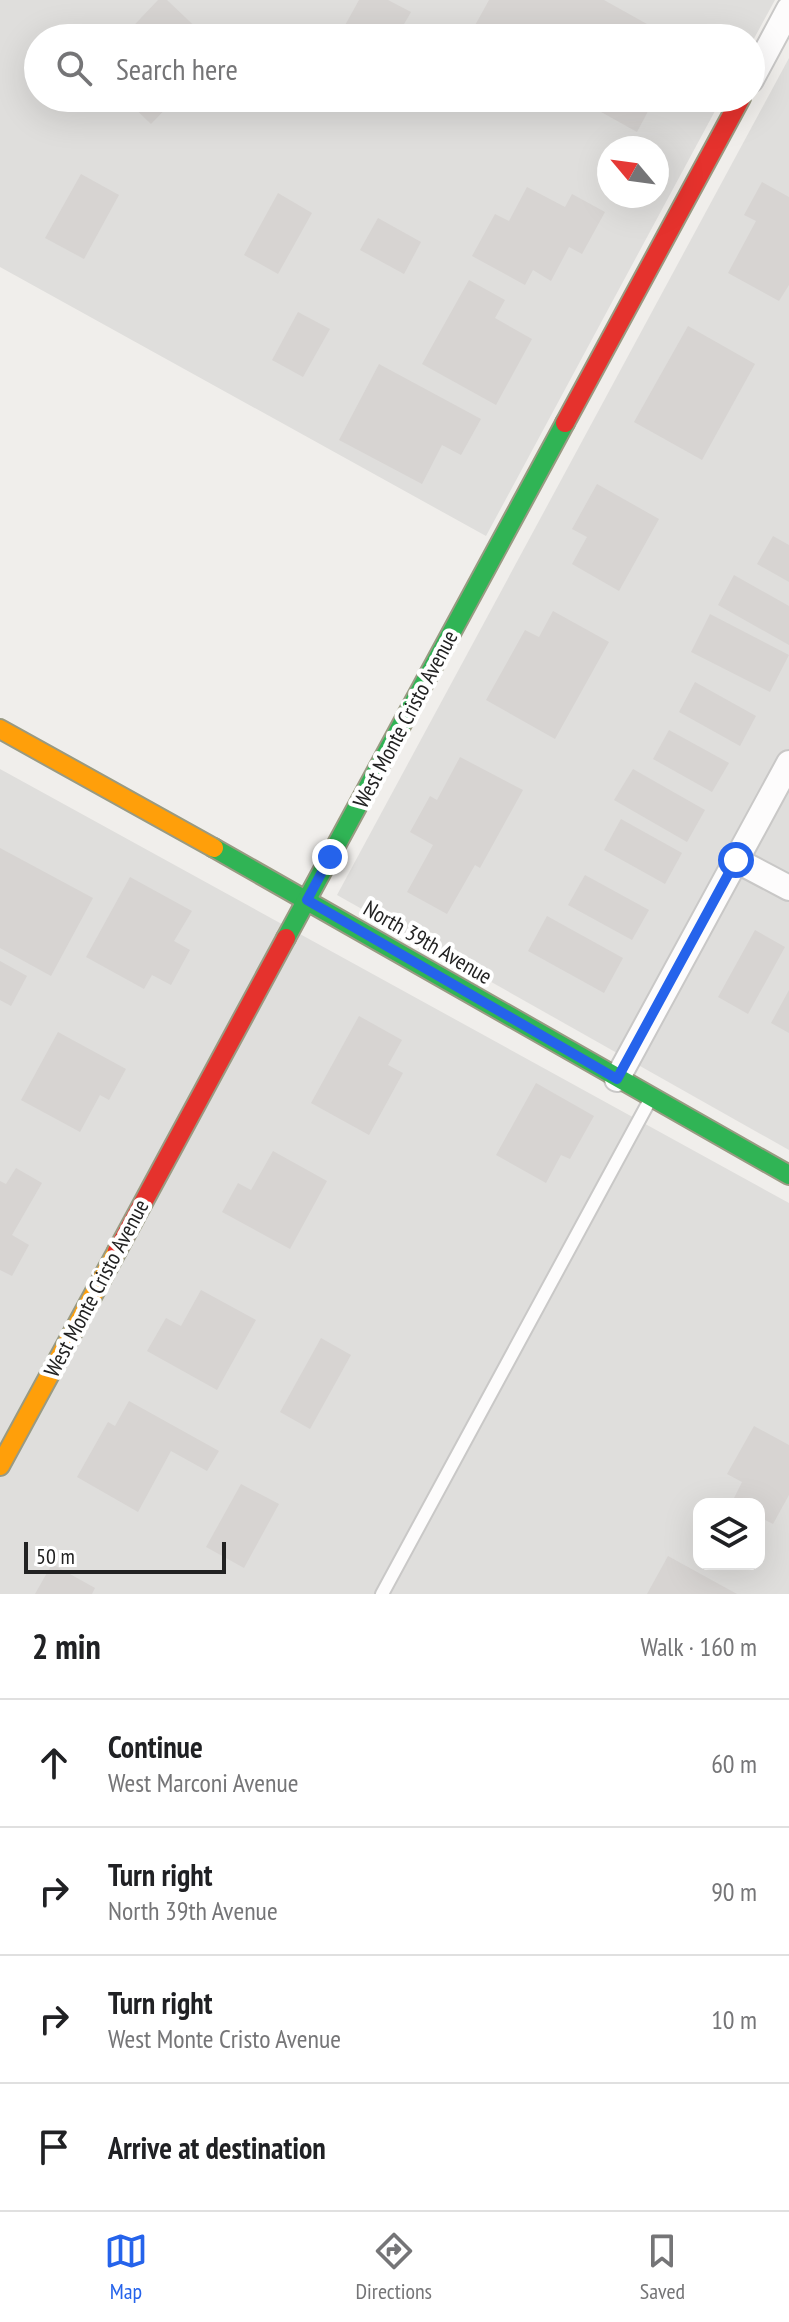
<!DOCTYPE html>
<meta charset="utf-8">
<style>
:root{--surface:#fff;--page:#f6f6f6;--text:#202124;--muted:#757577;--line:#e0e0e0;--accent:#2563eb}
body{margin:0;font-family:"PT Sans Narrow",sans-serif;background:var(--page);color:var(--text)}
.controls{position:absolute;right:24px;bottom:24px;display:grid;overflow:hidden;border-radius:16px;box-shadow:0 8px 32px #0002}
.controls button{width:72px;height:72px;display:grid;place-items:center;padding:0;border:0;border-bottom:2px solid var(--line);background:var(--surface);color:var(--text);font:40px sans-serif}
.compass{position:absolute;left:597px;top:136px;width:72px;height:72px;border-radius:50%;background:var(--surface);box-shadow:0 8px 32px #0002;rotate:299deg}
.scale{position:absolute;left:24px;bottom:20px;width:202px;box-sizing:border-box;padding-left:8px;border:4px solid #222;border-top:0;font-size:22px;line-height:28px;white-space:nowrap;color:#222;-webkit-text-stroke:6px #fff;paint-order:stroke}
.stop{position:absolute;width:24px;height:24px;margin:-18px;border:6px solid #2563eb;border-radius:50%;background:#fff}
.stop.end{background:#2563eb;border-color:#fff;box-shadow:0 2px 8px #0008}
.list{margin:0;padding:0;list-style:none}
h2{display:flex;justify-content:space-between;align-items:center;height:104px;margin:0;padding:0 32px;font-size:34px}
h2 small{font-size:26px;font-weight:400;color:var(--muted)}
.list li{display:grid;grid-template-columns:52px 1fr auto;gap:24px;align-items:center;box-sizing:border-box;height:128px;padding:0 32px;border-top:2px solid var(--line)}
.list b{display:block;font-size:30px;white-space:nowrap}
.list p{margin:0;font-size:26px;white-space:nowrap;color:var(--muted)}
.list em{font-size:26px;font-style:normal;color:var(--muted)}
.icon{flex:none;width:44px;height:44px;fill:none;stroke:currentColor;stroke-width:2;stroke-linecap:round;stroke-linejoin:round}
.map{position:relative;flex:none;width:789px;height:1594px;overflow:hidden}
.search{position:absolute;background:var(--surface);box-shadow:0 8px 32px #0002;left:24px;right:24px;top:24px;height:88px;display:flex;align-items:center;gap:20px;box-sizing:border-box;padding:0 28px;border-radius:44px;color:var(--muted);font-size:30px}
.sheet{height:616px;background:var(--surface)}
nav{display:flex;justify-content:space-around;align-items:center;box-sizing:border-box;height:112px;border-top:2px solid var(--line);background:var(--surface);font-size:22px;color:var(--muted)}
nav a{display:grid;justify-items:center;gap:4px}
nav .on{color:var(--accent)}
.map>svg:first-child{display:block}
.residential{fill:#dfdedc;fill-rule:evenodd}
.building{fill:#d7d4d2}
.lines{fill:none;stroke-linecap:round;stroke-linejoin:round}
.lane-casing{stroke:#c9c8c7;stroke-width:16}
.street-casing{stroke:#c9c8c7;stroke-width:28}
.fast-casing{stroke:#999a82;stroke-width:22}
.slow-casing{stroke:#999a82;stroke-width:22}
.jam-casing{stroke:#999a82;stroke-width:22}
.lane{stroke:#fdfcfc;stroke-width:12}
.street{stroke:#fdfcfc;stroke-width:24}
.fast{stroke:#30b455;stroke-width:18}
.slow{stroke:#ff9f0a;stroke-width:18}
.jam{stroke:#e5322d;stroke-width:18}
.route{stroke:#2563eb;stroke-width:10}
.labels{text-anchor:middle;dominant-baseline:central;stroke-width:8;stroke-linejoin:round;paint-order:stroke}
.street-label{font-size:22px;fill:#222;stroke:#fff}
</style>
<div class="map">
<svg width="789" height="1594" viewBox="0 0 789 1594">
<rect width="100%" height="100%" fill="#f0eeeb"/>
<g class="residential">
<path d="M0,0H775L751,44V38H38V98H722L486,536L0,267ZM609,148H657V196H609Z"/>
<path d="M789,58V1150L337,895Z"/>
<path d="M0,769L789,1203V1594H0ZM699,1504H759V1564H699Z"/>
</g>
<g class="building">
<path d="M158,0H167L207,38H122Z"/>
<path d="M359,0H388L411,12L396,38H338Z"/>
<path d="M489,0H604L672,38H468Z"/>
<path d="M124,98H176L151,124Z"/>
<path d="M576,98H655L637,132Z"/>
<path d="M81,174L119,195L84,259L45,238Z"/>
<path d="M762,182L789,197V285L779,301L728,273L756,221L744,215Z"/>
<path d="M527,187L565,207L572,194L605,212L582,254L569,247L551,281L533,270L525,285L472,256L495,214L509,221Z"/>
<path d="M278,193L312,213L278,274L244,255Z"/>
<path d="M378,218L421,242L404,274L360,250Z"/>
<path d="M469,280L505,300L495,318L532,339L496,405L422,364Z"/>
<path d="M298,312L330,329L303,377L272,360Z"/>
<path d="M688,326L755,364L702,460L634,422Z"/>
<path d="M379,364L481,419L461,455L442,445L422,484L339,440Z"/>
<path d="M597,484L659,519L619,591L572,564L587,537L572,529Z"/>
<path d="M773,536L789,545V582L757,564Z"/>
<path d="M734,575L789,606V645L718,605Z"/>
<path d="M553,611L609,642L555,739L486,700L525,630L539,637Z"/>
<path d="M710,614L789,655L770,692L691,652Z"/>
<path d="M695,682L756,716L740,746L679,712Z"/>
<path d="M669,730L729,763L712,792L653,759Z"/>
<path d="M460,757L523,790L480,868L475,865L447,914L407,892L433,845L410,832L430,796L437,800Z"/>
<path d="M633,769L705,810L687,842L614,800Z"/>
<path d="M621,819L682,853L665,884L604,850Z"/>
<path d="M0,848L93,898L51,976L0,948Z"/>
<path d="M585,875L649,910L632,940L568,905Z"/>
<path d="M130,877L192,911L174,941L190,950L171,985L152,975L144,989L86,957Z"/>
<path d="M547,916L623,958L604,993L528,951Z"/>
<path d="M755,930L785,947L748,1014L718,997Z"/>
<path d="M0,961L27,976L11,1006L0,1000Z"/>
<path d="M789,990V1033L771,1023Z"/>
<path d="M359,1016L402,1040L388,1065L403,1073L369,1135L311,1103Z"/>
<path d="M58,1032L126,1069L109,1100L100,1095L80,1132L21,1100Z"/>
<path d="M536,1083L594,1116L570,1159L561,1155L546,1183L496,1155Z"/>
<path d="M273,1151L327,1181L290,1249L222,1212L238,1183L251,1190Z"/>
<path d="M16,1168L42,1183L12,1235L29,1245L12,1276L0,1270V1181L6,1184Z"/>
<path d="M201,1290L256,1320L217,1390L147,1351L166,1318L181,1326Z"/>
<path d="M321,1338L351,1355L310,1429L280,1412Z"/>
<path d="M129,1401L219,1451L207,1471L171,1451L138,1512L77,1477L108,1422L115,1426Z"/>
<path d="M754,1426L789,1445V1495L773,1524L759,1517V1504H736L732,1502L742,1482L727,1474Z"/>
<path d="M241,1484L279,1504L244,1568L206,1547Z"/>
<path d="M668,1556L737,1594H647Z"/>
<path d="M52,1564L95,1588L92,1594H35Z"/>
</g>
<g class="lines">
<defs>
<path id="lane" d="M382,1594L651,1098"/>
<g id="street">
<path d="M751,80L789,9"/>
<path d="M736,860L789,888"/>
<path d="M617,1079L789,763"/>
</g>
<g id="fast">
<path d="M214,848L789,1175"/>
<path d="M286,938L565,423"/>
</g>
<g id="slow">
<path d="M0,729L214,848"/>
<path d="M0,1466L117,1251"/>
</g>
<g id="jam">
<path d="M565,423L741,98"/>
<path d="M117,1251L286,938"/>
</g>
</defs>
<use href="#lane" class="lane-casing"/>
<use href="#street" class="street-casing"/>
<use href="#fast" class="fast-casing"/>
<use href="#slow" class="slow-casing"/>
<use href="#jam" class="jam-casing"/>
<use href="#lane" class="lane"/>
<use href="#street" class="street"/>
<use href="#fast" class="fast"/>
<use href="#slow" class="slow"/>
<use href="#jam" class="jam"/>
</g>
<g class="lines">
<path class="route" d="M330,857L307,900L617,1079L736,860"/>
</g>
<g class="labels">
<g class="street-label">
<text transform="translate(405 719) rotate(-62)">West Monte Cristo Avenue</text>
<text transform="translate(428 942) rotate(30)">North 39th Avenue</text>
<text transform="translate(96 1288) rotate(-62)">West Monte Cristo Avenue</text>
</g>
</g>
</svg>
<div class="controls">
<button><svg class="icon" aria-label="layers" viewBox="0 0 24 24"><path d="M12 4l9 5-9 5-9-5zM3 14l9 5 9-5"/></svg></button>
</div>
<svg class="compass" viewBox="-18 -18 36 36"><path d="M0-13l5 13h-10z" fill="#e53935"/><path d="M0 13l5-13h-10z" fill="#757577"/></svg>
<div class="scale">50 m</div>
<div class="stop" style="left:736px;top:860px"></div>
<div class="stop end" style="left:330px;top:857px"></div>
<div class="search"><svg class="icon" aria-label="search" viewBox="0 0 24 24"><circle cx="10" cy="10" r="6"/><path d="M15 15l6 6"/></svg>Search here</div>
</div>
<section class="sheet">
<h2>2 min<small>Walk · 160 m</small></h2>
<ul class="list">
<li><svg class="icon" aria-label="ahead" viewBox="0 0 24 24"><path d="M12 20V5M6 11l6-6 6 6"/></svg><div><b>Continue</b><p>West Marconi Avenue</p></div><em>60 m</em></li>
<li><svg class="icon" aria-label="right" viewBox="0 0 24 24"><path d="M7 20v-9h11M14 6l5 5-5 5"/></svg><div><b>Turn right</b><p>North 39th Avenue</p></div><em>90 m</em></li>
<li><svg class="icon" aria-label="right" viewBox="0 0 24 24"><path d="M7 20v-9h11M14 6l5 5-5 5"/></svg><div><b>Turn right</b><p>West Monte Cristo Avenue</p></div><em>10 m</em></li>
<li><svg class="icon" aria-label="arrive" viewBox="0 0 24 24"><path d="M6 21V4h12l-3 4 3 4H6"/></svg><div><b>Arrive at destination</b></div></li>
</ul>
</section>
<nav>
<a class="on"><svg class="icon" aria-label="map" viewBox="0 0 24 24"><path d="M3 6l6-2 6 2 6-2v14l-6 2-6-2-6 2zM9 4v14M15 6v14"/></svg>Map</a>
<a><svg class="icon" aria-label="directions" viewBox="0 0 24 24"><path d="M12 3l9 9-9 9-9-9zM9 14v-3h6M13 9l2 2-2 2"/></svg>Directions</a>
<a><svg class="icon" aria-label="saved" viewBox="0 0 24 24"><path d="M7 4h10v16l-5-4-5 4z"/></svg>Saved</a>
</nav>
